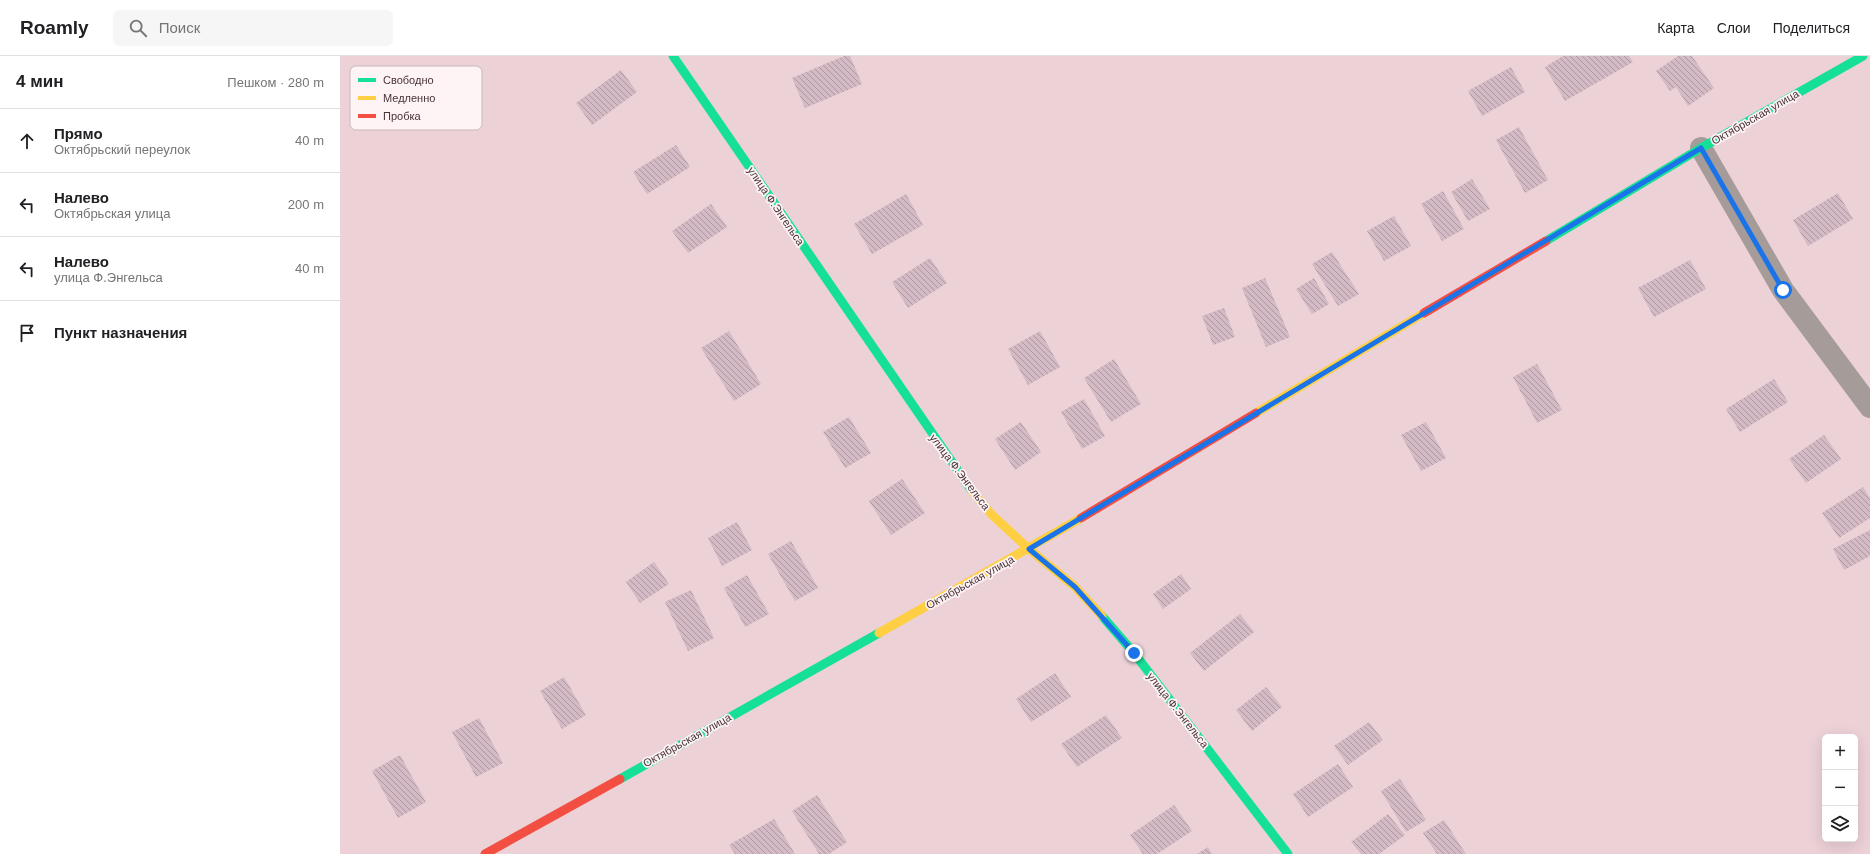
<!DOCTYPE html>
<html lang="ru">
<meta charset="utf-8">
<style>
:root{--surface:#fff;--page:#f6f6f6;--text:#202124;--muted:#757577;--line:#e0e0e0}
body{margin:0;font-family:Helvetica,sans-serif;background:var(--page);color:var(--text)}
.controls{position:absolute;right:12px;bottom:12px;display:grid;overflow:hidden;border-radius:6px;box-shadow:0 4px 16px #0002}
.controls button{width:36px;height:36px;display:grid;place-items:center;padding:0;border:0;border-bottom:1px solid var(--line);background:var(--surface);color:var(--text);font:20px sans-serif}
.stop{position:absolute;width:12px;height:12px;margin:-9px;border:3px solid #1a73e8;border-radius:50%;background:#fff}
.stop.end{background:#1a73e8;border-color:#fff;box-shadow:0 1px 4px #0008}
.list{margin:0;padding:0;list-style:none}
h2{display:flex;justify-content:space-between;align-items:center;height:52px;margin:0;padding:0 16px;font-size:17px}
h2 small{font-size:13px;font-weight:400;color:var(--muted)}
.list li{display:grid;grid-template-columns:26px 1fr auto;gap:12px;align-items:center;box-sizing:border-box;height:64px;padding:0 16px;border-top:1px solid var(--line)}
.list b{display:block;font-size:15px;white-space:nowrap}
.list p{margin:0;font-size:13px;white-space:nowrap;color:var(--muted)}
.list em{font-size:13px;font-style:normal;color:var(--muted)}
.icon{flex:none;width:22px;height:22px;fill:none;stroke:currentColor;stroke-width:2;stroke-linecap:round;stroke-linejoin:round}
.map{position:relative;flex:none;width:1530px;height:798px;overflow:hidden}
header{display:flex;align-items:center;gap:24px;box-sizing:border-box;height:56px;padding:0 20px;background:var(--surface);border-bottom:1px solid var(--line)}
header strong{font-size:19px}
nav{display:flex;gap:22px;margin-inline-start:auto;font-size:14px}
.search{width:280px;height:36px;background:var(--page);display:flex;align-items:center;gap:10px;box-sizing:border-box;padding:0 14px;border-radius:6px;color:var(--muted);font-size:15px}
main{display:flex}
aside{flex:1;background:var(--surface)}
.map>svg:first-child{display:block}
.building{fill:url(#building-back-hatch)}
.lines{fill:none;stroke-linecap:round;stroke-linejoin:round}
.street{stroke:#a59c99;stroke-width:22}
.fast{stroke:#16e098;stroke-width:9}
.slow{stroke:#ffcf43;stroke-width:9}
.jam{stroke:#f24e42;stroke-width:9}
.route{stroke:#1a73e8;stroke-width:5}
.labels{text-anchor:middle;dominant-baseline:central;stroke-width:3.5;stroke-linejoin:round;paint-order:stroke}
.street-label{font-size:11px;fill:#473338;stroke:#fef3f5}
.key{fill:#fef3f5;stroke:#c7b9bc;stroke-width:1}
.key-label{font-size:11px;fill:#473338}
</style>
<header>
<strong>Roamly</strong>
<div class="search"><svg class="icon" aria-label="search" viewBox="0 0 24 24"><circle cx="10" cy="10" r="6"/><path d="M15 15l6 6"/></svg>Поиск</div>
<nav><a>Карта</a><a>Слои</a><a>Поделиться</a></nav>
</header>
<main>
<aside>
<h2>4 мин<small>Пешком · 280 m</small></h2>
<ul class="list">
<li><svg class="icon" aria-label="ahead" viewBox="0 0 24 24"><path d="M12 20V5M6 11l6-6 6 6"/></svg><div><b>Прямо</b><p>Октябрьский переулок</p></div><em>40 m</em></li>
<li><svg class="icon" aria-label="left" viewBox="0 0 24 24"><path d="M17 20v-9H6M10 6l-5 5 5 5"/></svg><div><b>Налево</b><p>Октябрьская улица</p></div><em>200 m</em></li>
<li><svg class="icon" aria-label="left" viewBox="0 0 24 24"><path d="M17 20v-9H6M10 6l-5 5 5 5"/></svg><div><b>Налево</b><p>улица Ф.Энгельса</p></div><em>40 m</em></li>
<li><svg class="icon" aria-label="arrive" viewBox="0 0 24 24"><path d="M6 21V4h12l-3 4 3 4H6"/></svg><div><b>Пункт назначения</b></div></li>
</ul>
</aside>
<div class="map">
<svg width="1530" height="798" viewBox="0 0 1530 798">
<defs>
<pattern id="building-back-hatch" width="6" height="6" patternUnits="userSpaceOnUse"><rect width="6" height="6" fill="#d3bac4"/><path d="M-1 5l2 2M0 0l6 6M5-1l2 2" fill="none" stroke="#ad98a0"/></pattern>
</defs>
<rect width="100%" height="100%" fill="#ecd1d7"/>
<g class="building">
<path d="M504,0H510L522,28L465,52L452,22Z"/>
<path d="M1223,0H1289L1293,6L1225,45L1205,11Z"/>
<path d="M1338,0H1352L1374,32L1348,50L1336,31L1330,35L1316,15Z"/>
<path d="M1171,11L1185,36L1142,60L1128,35Z"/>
<path d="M281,14L297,36L252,69L236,47Z"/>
<path d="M1179,71L1208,124L1185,137L1156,84Z"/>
<path d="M336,89L350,111L307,138L293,116Z"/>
<path d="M1132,123L1150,153L1128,165L1111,136Z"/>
<path d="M1103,135L1124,173L1102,185L1081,148Z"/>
<path d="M1498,137L1513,163L1468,190L1453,164Z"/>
<path d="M566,138L583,169L532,198L514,168Z"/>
<path d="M371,148L387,171L348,197L332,175Z"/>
<path d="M1054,160L1071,190L1044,205L1027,175Z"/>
<path d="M992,196L1019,238L998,250L972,208Z"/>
<path d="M590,202L607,227L568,252L552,226Z"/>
<path d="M1350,204L1366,233L1314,261L1298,232Z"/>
<path d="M925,222L950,281L926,291L902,232Z"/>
<path d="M974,222L989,248L972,258L956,233Z"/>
<path d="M884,252L895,281L873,289L862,260Z"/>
<path d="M389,275L421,328L394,345L361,292Z"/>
<path d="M700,275L720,311L688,329L668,293Z"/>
<path d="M774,303L801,348L771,366L744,322Z"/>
<path d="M1197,308L1222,354L1197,367L1173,321Z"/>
<path d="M1434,323L1448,346L1400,376L1386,353Z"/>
<path d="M744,343L765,380L742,393L721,356Z"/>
<path d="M509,361L531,397L505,412L483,376Z"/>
<path d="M681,366L701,396L675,414L655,383Z"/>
<path d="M1086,366L1106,402L1081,415L1061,379Z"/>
<path d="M1484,379L1501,403L1466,427L1449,403Z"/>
<path d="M562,423L585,457L551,479L529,445Z"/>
<path d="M1523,431L1530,442V462L1499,482L1482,457Z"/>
<path d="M397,466L412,494L382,510L368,482Z"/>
<path d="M1530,474V500L1504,514L1493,493Z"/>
<path d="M451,485L478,532L455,545L428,498Z"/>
<path d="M314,506L329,528L300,547L286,526Z"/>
<path d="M841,518L851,533L823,553L813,538Z"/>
<path d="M407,519L429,558L405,571L384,532Z"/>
<path d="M351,534L374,582L348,595L325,546Z"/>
<path d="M900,558L914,576L864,615L850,597Z"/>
<path d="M715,617L731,641L691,666L676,643Z"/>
<path d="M224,621L246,659L222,673L200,635Z"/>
<path d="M926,631L942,651L912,675L896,654Z"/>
<path d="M766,659L782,682L737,711L721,688Z"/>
<path d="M139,662L163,707L136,721L112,676Z"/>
<path d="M1029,666L1043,684L1008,709L994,690Z"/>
<path d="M60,699L86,746L58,762L32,715Z"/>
<path d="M998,708L1013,731L968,761L953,738Z"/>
<path d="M1060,723L1086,764L1066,776L1041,735Z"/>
<path d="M477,739L507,786L489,798H479L452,755Z"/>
<path d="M834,749L852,775L817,798H803L790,779Z"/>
<path d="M1048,758L1065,779L1039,798H1021L1011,786Z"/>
<path d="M434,763L455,798H395L389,789Z"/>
<path d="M1104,764L1126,798H1097L1083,777Z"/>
<path d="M868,791L872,798H857Z"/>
</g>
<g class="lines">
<path class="street" d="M1361,92L1443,234L1530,351"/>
<g class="fast">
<path d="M333,0L632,435"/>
<path d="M1206,185L1361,92L1523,0"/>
<path d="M762,560L794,597L948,798"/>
<path d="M280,723L539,577"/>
</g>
<g class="slow">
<path d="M916,357L1084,257"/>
<path d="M632,435L651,458L689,493L735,531L762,560"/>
<path d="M539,577L741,462"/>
</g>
<g class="jam">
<path d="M1084,257L1206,185"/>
<path d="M741,462L916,357"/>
<path d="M145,798L280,723"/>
</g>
</g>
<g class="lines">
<path class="route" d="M794,597L735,531L689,493L1361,92L1443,234"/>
</g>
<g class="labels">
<g class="street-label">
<text transform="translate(1415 61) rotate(-30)">Октябрьская улица</text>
<text transform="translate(436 150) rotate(56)">улица Ф.Энгельса</text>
<text transform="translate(620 416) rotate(53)">улица Ф.Энгельса</text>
<text transform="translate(630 526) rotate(-29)">Октябрьская улица</text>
<text transform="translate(838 654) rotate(52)">улица Ф.Энгельса</text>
<text transform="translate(347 684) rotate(-29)">Октябрьская улица</text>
</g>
</g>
<rect x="10" y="10" width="132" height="64" rx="6" class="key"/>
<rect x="18" y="22" width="18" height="4" fill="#16e098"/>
<rect x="18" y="40" width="18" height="4" fill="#ffcf43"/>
<rect x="18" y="58" width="18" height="4" fill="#f24e42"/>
<g class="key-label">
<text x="43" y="28">Свободно</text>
<text x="43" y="46">Медленно</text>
<text x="43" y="64">Пробка</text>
</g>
</svg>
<div class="controls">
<button>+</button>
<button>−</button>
<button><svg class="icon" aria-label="layers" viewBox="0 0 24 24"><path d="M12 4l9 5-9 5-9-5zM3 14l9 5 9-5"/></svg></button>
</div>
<div class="stop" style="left:1443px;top:234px"></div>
<div class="stop end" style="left:794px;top:597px"></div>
</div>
</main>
